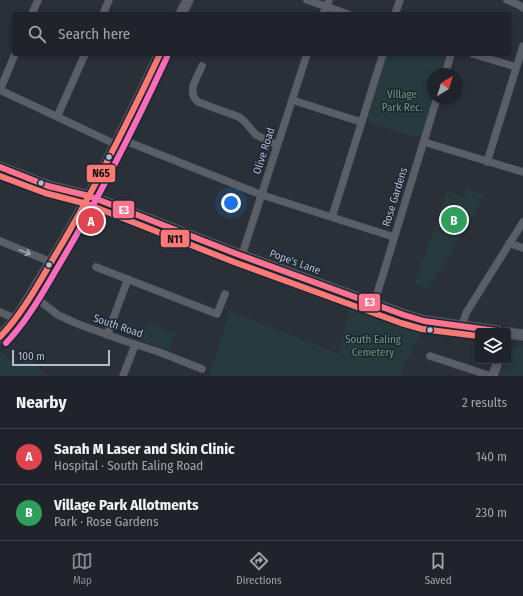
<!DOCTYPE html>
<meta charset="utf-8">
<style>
:root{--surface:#20242a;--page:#2d3036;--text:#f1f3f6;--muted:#a2a4a8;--line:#3d4147;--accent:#848b96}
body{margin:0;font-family:"Fira Sans Condensed",sans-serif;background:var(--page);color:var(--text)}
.controls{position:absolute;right:12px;bottom:12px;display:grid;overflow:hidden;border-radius:4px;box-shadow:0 2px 6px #0003}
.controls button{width:36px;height:36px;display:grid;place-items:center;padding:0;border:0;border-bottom:1px solid var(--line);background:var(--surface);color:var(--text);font:20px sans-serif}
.compass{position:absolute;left:427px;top:68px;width:36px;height:36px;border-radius:50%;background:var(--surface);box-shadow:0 2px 6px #0003;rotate:38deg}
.scale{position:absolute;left:12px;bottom:10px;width:98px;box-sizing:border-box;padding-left:4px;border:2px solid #b4bcc9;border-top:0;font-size:11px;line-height:14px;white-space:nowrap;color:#b4bcc9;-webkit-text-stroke:3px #1d2633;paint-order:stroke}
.you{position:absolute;left:231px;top:203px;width:14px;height:14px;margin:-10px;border:3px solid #fff;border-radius:50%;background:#1a73e8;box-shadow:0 0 0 6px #1a73e833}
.badge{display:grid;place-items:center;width:26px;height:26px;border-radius:50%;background:var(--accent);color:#fff;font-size:13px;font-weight:700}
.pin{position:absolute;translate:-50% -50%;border:2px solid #fff;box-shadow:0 1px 4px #0006}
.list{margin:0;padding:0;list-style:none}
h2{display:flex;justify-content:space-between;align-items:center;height:52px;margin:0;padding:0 16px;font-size:17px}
h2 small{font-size:13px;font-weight:400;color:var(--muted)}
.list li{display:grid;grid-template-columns:26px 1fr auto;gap:12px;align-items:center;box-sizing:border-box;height:56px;padding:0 16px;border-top:1px solid var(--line)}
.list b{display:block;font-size:15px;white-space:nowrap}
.list p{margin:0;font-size:13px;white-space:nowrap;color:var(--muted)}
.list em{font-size:13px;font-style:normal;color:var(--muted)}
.icon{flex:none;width:22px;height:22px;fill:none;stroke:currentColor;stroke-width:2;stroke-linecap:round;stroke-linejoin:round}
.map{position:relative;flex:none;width:523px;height:376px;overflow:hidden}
.search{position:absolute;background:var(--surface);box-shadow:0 2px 6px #0003;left:12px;right:12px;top:12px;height:44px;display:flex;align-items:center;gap:10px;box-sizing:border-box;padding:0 14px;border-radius:4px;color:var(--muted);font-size:15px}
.sheet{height:164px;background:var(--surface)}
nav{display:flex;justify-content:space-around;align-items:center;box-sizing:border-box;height:56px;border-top:1px solid var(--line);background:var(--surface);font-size:11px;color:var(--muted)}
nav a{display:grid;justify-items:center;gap:2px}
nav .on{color:var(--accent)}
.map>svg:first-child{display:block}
.green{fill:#273a3e}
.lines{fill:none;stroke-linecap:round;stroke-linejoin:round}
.minor-casing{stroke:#484c53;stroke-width:8}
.tertiary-casing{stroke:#484c53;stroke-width:10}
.secondary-casing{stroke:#484c53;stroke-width:12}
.minor{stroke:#5a5e66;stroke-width:7}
.tertiary{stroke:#5a5e66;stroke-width:9}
.secondary{stroke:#595d64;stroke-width:10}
.bus-1-casing{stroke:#1d2633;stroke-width:9}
.bus-2-casing{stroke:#1d2633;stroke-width:9}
.bus-3-casing{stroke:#1d2633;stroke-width:9}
.bus-4-casing{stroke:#1d2633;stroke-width:9}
.bus-1{stroke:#fc738d;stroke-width:6}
.bus-2{stroke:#fc7a76;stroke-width:6}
.bus-3{stroke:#fc7a76;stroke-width:6}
.bus-4{stroke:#fb6dba;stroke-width:6}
.oneway{stroke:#a2a9b5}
.bus-dot{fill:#b4bcc9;stroke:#1d2633;stroke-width:1.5}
.labels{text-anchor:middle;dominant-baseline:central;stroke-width:3;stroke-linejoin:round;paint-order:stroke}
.park-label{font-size:11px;fill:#6b9a76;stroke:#1d2633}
.street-label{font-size:11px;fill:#b4bcc9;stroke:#1d2633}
.line-badge{stroke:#1d2633;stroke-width:1.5}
.badge-label{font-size:11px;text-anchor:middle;font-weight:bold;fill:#fff}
.pale-badge-label{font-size:11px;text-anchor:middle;font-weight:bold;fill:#111}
</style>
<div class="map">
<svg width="523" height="376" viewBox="0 0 523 376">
<rect width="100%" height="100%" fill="#2a3038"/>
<g class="green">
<path d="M385,54H447L448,56L442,74H433V98H435L424,135L416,137L372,124L366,115Z"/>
<path d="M466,189L485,196L429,289L414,284L429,244L447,191L464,197Z"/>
<path d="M350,304L402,323L423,329L401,370V376H209L230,311L339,354Z"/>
<path d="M148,323L175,334L169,350L141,341Z"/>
<path d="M523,345V376H502L500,375L505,361H508V353Z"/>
<path d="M0,351L18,365L27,358L48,376H0Z"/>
</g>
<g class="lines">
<defs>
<g id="minor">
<path d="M307,0L348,14"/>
<path d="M507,0L519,5L523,8"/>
<path d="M32,14L38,0"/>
<path d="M103,14L109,0"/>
<path d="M323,14L329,0"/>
<path d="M395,14L400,0"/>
<path d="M473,54L516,67"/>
<path d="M202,66C197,78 186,92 198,102L239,117L245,122L256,135L277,145"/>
<path d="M445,74L451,54"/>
<path d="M0,90L115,144"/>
<path d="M0,90L15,54"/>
<path d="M292,100L361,122"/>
<path d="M57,117L85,54"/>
<path d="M118,138L262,195L394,237"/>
<path d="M424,142L523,172"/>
<path d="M487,162L523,46"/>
<path d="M332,217L383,54"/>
<path d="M0,241L51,262"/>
<path d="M509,243L523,248"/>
<path d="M242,255L307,54"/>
<path d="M96,267L217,314L225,294"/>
<path d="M31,294L58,315L78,324L122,340L159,352L202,369"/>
<path d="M374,304L437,98"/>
<path d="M0,312L16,319"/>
<path d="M462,326L466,313L523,222"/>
<path d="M107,335L128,279"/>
<path d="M430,356L491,376"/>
<path d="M123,376L135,345"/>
</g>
<path id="tertiary" d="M493,376L498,361"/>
<g id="secondary">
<path d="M181,14L188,0"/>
<path d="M0,167L48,186L89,196L237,254L404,315L424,321L497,331"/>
<path d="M508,333L523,335"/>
<path d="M0,337C20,318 32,292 47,269C89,201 126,127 160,54"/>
</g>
</defs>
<use href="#minor" class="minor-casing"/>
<use href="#tertiary" class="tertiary-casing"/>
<use href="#secondary" class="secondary-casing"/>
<use href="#minor" class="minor"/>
<use href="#tertiary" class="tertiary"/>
<use href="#secondary" class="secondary"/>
<defs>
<path id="bus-1" d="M0,167L48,186L89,196L237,254L404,315L424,321L497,331"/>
<path id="bus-2" d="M0,176L45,193L87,204L234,262L401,323L422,329L478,336"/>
<path id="bus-3" d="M0,337C22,314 37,286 53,259C93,193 127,124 160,54"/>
<path id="bus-4" d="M6,343C28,320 43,292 59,265C99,198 134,128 167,57"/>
</defs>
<use href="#bus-1" class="bus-1-casing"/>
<use href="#bus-2" class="bus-2-casing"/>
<use href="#bus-3" class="bus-3-casing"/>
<use href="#bus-4" class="bus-4-casing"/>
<use href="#bus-1" class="bus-1"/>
<use href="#bus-2" class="bus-2"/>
<use href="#bus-3" class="bus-3"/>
<use href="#bus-4" class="bus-4"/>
</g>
<defs><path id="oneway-shaft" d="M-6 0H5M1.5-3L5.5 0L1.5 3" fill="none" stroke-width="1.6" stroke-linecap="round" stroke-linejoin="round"/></defs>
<use class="oneway" href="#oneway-shaft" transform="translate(25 252) rotate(22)"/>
<g class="bus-dot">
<circle cx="109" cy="157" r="3.5"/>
<circle cx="41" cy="183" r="3.5"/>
<circle cx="49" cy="265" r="3.5"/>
<circle cx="430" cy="330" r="3.5"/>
</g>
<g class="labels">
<g class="park-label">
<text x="402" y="94">Village<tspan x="402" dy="13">Park Rec.</tspan></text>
<text x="373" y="339">South Ealing<tspan x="373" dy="13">Cemetery</tspan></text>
</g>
<g class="street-label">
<text transform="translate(264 151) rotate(-72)">Olive Road</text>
<text transform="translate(395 197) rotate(-73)">Rose Gardens</text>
<text transform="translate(295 262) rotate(20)">Pope's Lane</text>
<text transform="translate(118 326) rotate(19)">South Road</text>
</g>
</g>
<g class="line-badge">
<rect x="86" y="164" width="30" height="19" rx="4" fill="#fc7a76"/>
<rect x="112" y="200" width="23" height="19" rx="4" fill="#fc738d"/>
<rect x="160" y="229" width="30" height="19" rx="4" fill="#fc7a76"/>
<rect x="358" y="293" width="23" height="19" rx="4" fill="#fc738d"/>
</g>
<g class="badge-label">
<text x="124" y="214">E3</text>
<text x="370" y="306">E3</text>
</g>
<g class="pale-badge-label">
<text x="101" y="177">N65</text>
<text x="175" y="243">N11</text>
</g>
</svg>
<div class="controls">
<button><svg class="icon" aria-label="layers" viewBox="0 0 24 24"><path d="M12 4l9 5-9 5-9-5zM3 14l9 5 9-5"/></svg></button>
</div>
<svg class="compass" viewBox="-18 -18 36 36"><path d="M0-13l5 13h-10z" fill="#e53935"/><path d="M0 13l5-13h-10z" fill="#a2a4a8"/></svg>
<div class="scale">100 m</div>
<div class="you"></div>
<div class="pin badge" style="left:91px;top:221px;background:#e0444e">A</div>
<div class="pin badge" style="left:454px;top:220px;background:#2e9e5b">B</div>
<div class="search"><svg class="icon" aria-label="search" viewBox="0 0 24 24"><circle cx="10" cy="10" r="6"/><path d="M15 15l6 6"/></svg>Search here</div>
</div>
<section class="sheet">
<h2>Nearby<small>2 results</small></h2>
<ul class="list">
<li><span class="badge" style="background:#e0444e">A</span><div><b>Sarah M Laser and Skin Clinic</b><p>Hospital · South Ealing Road</p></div><em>140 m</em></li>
<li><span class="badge" style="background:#2e9e5b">B</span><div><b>Village Park Allotments</b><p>Park · Rose Gardens</p></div><em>230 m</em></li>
</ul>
</section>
<nav>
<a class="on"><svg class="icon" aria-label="map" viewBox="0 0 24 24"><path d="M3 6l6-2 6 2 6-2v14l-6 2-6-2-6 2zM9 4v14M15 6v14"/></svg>Map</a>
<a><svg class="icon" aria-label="directions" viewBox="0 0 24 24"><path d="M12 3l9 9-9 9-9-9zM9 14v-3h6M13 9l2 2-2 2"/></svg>Directions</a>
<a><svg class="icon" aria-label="saved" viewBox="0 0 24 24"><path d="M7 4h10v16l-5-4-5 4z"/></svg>Saved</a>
</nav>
